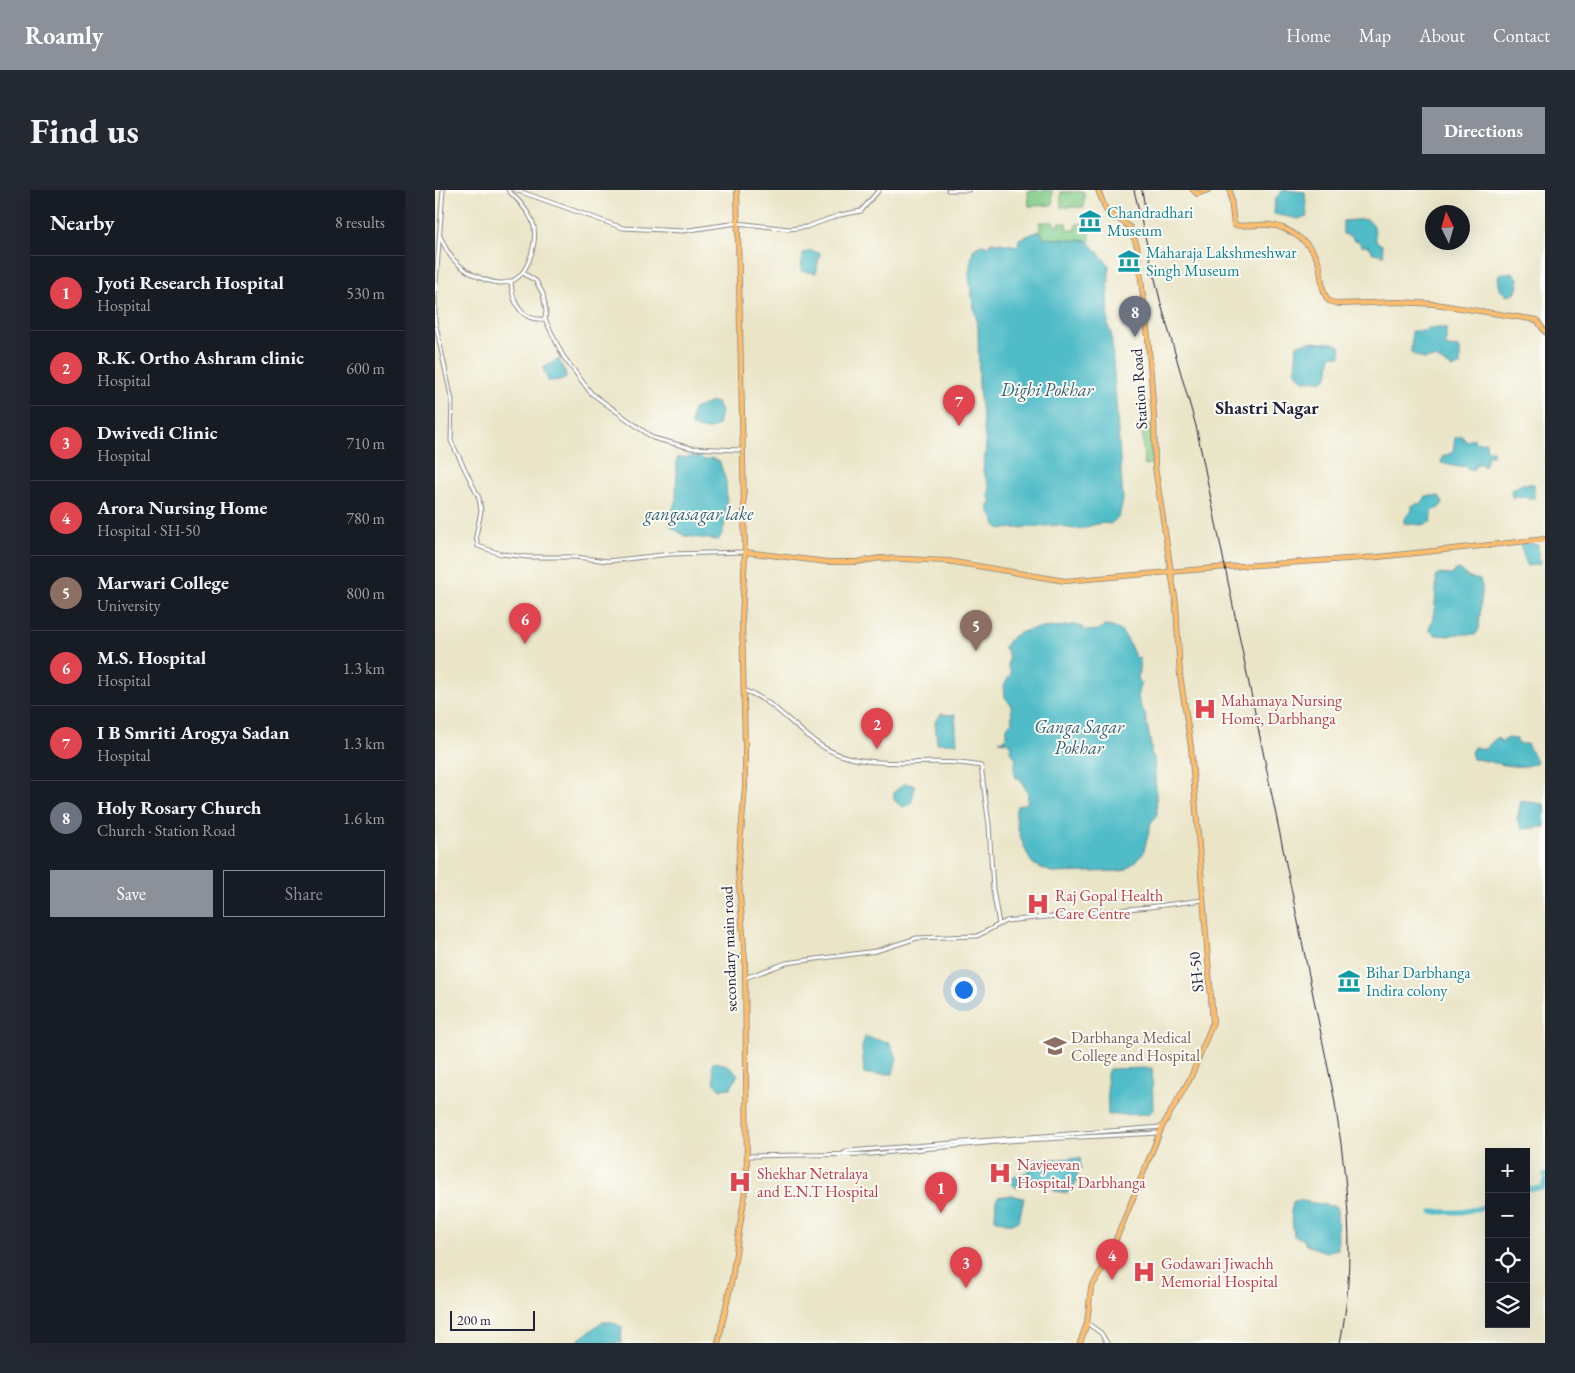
<!DOCTYPE html>
<meta charset="utf-8">
<style>
:root{--surface:#171b24;--page:#242831;--text:#f1f3f6;--muted:#9ea1a6;--line:#363941;--accent:#8c9099}
body{margin:0;font-family:"EB Garamond",serif;background:var(--page);color:var(--text)}
.controls{position:absolute;right:15px;bottom:15px;display:grid;overflow:hidden;border-radius:0px;box-shadow:0 5px 20px #0002}
.controls button{width:45px;height:45px;display:grid;place-items:center;padding:0;border:0;border-bottom:1px solid var(--line);background:var(--surface);color:var(--text);font:25px sans-serif}
.compass{position:absolute;left:990px;top:15px;width:45px;height:45px;border-radius:50%;background:var(--surface);box-shadow:0 5px 20px #0002;rotate:355deg}
.scale{position:absolute;left:15px;bottom:12px;width:85px;box-sizing:border-box;padding-left:5px;border:2px solid #22223b;border-top:0;font-size:14px;line-height:18px;white-space:nowrap;color:#22223b;-webkit-text-stroke:4px #fdfcf7;paint-order:stroke}
.you{position:absolute;left:528px;top:799px;width:18px;height:18px;margin:-12px;border:4px solid #fff;border-radius:50%;background:#1a73e8;box-shadow:0 0 0 8px #1a73e833}
.badge{display:grid;place-items:center;width:32px;height:32px;border-radius:50%;background:var(--accent);color:#fff;font-size:16px;font-weight:700}
.pin{position:absolute;translate:-50% -41px;filter:drop-shadow(0 1px 2px #0008)}
.pin::after{content:'';position:absolute;top:26px;width:18px;height:15px;background:inherit;clip-path:polygon(0 0,100% 0,50% 100%)}
.list{margin:0;padding:0;list-style:none}
h2{display:flex;justify-content:space-between;align-items:center;height:65px;margin:0;padding:0 20px;font-size:21px}
h2 small{font-size:16px;font-weight:400;color:var(--muted)}
.list li{display:grid;grid-template-columns:32px 1fr auto;gap:15px;align-items:center;box-sizing:border-box;height:75px;padding:0 20px;border-top:1px solid var(--line)}
.list b{display:block;font-size:19px;white-space:nowrap}
.list p{margin:0;font-size:16px;white-space:nowrap;color:var(--muted)}
.list em{font-size:16px;font-style:normal;color:var(--muted)}
.actions{display:flex;gap:10px;padding:15px 20px}
.actions a{flex:1;padding:11px 0;border:1px solid var(--accent);border-radius:0px;text-align:center;font-size:18px;color:var(--accent)}
.actions .main{background:var(--accent);color:#fff}
.icon{flex:none;width:28px;height:28px;fill:none;stroke:currentColor;stroke-width:2;stroke-linecap:round;stroke-linejoin:round}
.map{position:relative;flex:none;width:1110px;height:1153px;overflow:hidden;border-radius:0px}
header{display:flex;align-items:center;gap:30px;box-sizing:border-box;height:70px;padding:0 25px;background:var(--accent);color:#fff}
header strong{font-size:24px}
nav{display:flex;gap:28px;margin-inline-start:auto;font-size:18px}
.intro{display:flex;align-items:center;justify-content:space-between;box-sizing:border-box;height:120px;padding:0 30px}
h1{margin:0;font-size:35px}
.button{padding:12px 22px;border-radius:0px;background:var(--accent);color:#fff;font-size:18px;font-weight:700}
main{display:flex;gap:30px;padding:0 30px}
aside{flex:1;background:var(--surface);border-radius:0px;box-shadow:0 5px 20px #0002}
.map>svg:first-child{display:block}
.green{fill:#83cd8a;stroke:#527862}
.water{fill:#4fbcc7;stroke:#386f81}
.lines{fill:none;stroke-linecap:round;stroke-linejoin:round}
.river{stroke:#4fbcc7;stroke-width:5}
.minor-casing{stroke:#868481;stroke-width:5}
.major-casing{stroke:#868481;stroke-width:6}
.minor{stroke:#fff;stroke-width:3}
.major{stroke:#fbbd6e;stroke-width:4.5}
.rail{stroke:#22223b;stroke-width:1}
.labels{text-anchor:middle;dominant-baseline:central;stroke-width:4;stroke-linejoin:round;paint-order:stroke}
.culture-label{font-size:16px;fill:#0d838f;stroke:#fdfcf7;text-anchor:start}
.street-label{font-size:16px;fill:#22223b;stroke:#fdfcf7}
.health-label{font-size:16px;fill:#be3a42;stroke:#fdfcf7;text-anchor:start}
.education-label{font-size:16px;fill:#785e54;stroke:#fdfcf7;text-anchor:start}
.water-label{font-size:18px;font-style:italic;fill:#346073;stroke:#fdfcf7}
.neighbourhood-label{font-size:18px;font-weight:bold;fill:#22223b;stroke:#fdfcf7}
</style>
<header>
<strong>Roamly</strong>
<nav><a>Home</a><a>Map</a><a>About</a><a>Contact</a></nav>
</header>
<div class="intro"><h1>Find us</h1><a class="button">Directions</a></div>
<main>
<aside>
<h2>Nearby<small>8 results</small></h2>
<ul class="list">
<li><span class="badge" style="background:#e0444e">1</span><div><b>Jyoti Research Hospital</b><p>Hospital</p></div><em>530 m</em></li>
<li><span class="badge" style="background:#e0444e">2</span><div><b>R.K. Ortho Ashram clinic</b><p>Hospital</p></div><em>600 m</em></li>
<li><span class="badge" style="background:#e0444e">3</span><div><b>Dwivedi Clinic</b><p>Hospital</p></div><em>710 m</em></li>
<li><span class="badge" style="background:#e0444e">4</span><div><b>Arora Nursing Home</b><p>Hospital · SH-50</p></div><em>780 m</em></li>
<li><span class="badge" style="background:#8d6e63">5</span><div><b>Marwari College</b><p>University</p></div><em>800 m</em></li>
<li><span class="badge" style="background:#e0444e">6</span><div><b>M.S. Hospital</b><p>Hospital</p></div><em>1.3 km</em></li>
<li><span class="badge" style="background:#e0444e">7</span><div><b>I B Smriti Arogya Sadan</b><p>Hospital</p></div><em>1.3 km</em></li>
<li><span class="badge" style="background:#6b7280">8</span><div><b>Holy Rosary Church</b><p>Church · Station Road</p></div><em>1.6 km</em></li>
</ul>
<div class="actions"><a class="main">Save</a><a>Share</a></div>
</aside>
<div class="map">
<svg width="1110" height="1153" viewBox="0 0 1110 1153">
<rect width="100%" height="100%" fill="#fdfcf7"/>
<filter id="ink" filterUnits="userSpaceOnUse"><feTurbulence type="fractalNoise" baseFrequency=".02" numOctaves="2"/><feDisplacementMap in="SourceGraphic" scale="10" xChannelSelector="R" yChannelSelector="G"/><feConvolveMatrix kernelMatrix="1 2 1 2 8 2 1 2 1" color-interpolation-filters="sRGB"/></filter>
<filter id="wash" filterUnits="userSpaceOnUse"><feTurbulence type="fractalNoise" baseFrequency=".0096" numOctaves="4" result="noise"/><feDisplacementMap in="SourceGraphic" scale="20" xChannelSelector="R" yChannelSelector="G"/><feGaussianBlur stdDeviation="1.12" result="paint"/><feColorMatrix in="noise" values="0 0 0 0 0 0 0 0 0 0 0 0 0 0 0 0 0 1.4 0 .05"/><feComposite in="paint" operator="in"/></filter>
<g filter="url(#wash)">
<rect width="100%" height="100%" fill="#eae5c7"/>
<g class="green">
<path d="M617,0L618,15L594,16L593,1Z"/>
<rect x="626" y="2" width="23" height="15"/>
<path d="M605,32H619L620,36H624V33H632L633,40H641V34H655V51L610,48L605,43Z"/>
<path d="M707,235H716L717,274L709,275Z"/>
</g>
<g class="water">
<path d="M848,0L870,2L872,27L863,29L839,24L840,9Z"/>
<path d="M932,29L939,36L941,51L947,55L949,65L938,63L934,56H926L924,51L918,50L917,46L908,44V31Z"/>
<path d="M604,41L610,48L653,51L674,75L673,137L676,142L688,310L684,327L675,334C655,330 650,346 624,335L568,339L562,337L553,318L557,311L553,306L555,298L548,281L551,256L544,200L543,136L537,109L534,83L538,60L545,55L553,56L556,52L583,56L584,49Z"/>
<path d="M376,61L385,63L381,83L366,81L368,63Z"/>
<path d="M1066,83H1078L1083,88C1083,97 1083,105 1072,106L1065,100L1063,86Z"/>
<path d="M992,138H1011V157L1025,158V176L1017,178L1001,168L988,169L976,163L977,141H991Z"/>
<path d="M874,152L897,153L905,156L906,166L896,165L893,187L889,190L868,191L860,181L862,155Z"/>
<path d="M124,169L132,187L128,190L113,191L108,178Z"/>
<path d="M278,212L282,213L286,222L283,235C275,242 265,240 256,235L258,219Z"/>
<path d="M1027,246L1031,252L1039,248L1040,253L1051,252L1052,260H1058V265H1052V271L1049,277L1047,274H1041L1039,279L1035,280L1030,276L1024,277L1006,273L1007,267L1018,262L1020,248Z"/>
<path d="M265,266L269,270L277,268L285,272C286,279 290,285 291,292C292,308 293,339 283,350L250,346L236,337L234,328L241,311L242,268Z"/>
<path d="M1087,294H1099V308L1077,307L1076,300Z"/>
<path d="M991,306H1004L1008,313L1003,319H998L996,332L986,335L969,333V329L977,320V315L987,313Z"/>
<path d="M1090,352L1103,355L1105,374L1092,376L1085,355Z"/>
<path d="M1025,379L1032,387L1045,390L1047,397L1044,439L1041,444H1021L1014,446L1001,445L995,441L994,437C1000,431 1002,394 1001,386L1003,384L1017,385L1020,380Z"/>
<path d="M638,435L648,437L650,441L664,440L668,436C689,436 693,450 700,467L705,469L703,489L706,493C701,501 703,516 710,523C711,535 718,556 716,566L719,567L722,625L716,634L708,664L692,679L686,681L618,683L598,674C590,663 577,628 582,616L592,613L593,604L585,588H581L579,579L581,569L575,560L576,553L564,551L571,549L572,537L577,531L576,515L570,507L569,495L576,484L573,477L574,470L572,459L568,458C572,454 575,448 579,446C596,435 619,439 638,435Z"/>
<path d="M506,524L520,525L522,553H502L500,532Z"/>
<path d="M1062,547L1067,552L1072,548L1082,549L1083,554H1092L1102,572C1083,583 1057,570 1038,569L1036,562L1039,557L1050,559Z"/>
<path d="M470,593L480,596L476,614L467,617L459,610V602Z"/>
<path d="M1086,611L1109,614L1110,637L1087,639L1082,629Z"/>
<path d="M430,847L454,852L462,868L458,884H429L427,858Z"/>
<path d="M280,872L292,875L303,884L296,898L285,899L279,892L277,874Z"/>
<path d="M717,878L718,920L714,924L673,925L672,884L674,879Z"/>
<path d="M645,968L646,980L642,982C643,990 641,997 632,1003L619,1001L618,994L594,990L582,998L578,995L577,988L593,982L595,970Z"/>
<path d="M576,1005L589,1008L584,1031C577,1035 567,1033 560,1029L561,1010L563,1007Z"/>
<path d="M862,1010L902,1017L903,1059L891,1062L871,1055L868,1049L859,1046L856,1022L858,1012Z"/>
<path d="M167,1132H177L187,1137L186,1153H144V1149Z"/>
</g>
<g class="lines">
<g class="river">
<path d="M1110,985V986"/>
<path d="M1091,999L1108,998L1110,991"/>
<path d="M997,1022H1027L1054,1016"/>
</g>
</g>
</g>
<g filter="url(#ink)">
<g class="lines">
<defs>
<g id="minor">
<path d="M81,0L188,38L248,41L302,33L354,39L371,37L405,25L426,21L444,0"/>
<path d="M513,0H534"/>
<path d="M5,46C9,55 13,65 21,72C33,84 60,98 77,91C95,83 104,47 97,30C91,18 82,9 73,0"/>
<path d="M88,83L101,91L108,104L111,121L110,129L128,166L156,203L218,248L256,258L306,260"/>
<path d="M76,91C77,112 86,132 110,129"/>
<path d="M0,105L8,0"/>
<path d="M0,108V131L17,211L16,251L44,308L46,321L41,346L43,356L66,364L93,367H140L173,371L236,364L310,362"/>
<path d="M310,501C348,513 370,557 412,567C455,579 502,567 546,576L554,635L558,700L564,734"/>
<path d="M310,788L351,773L441,761L482,748L542,746L571,731L714,717L768,710"/>
<path d="M409,963L413,961L727,937"/>
<path d="M312,966L436,964L572,951L724,943"/>
<path d="M652,1133L666,1143L672,1153"/>
</g>
<g id="major">
<path d="M758,0L762,4L773,0"/>
<path d="M795,0L799,35C810,37 823,34 834,35C854,36 879,55 884,74C887,86 886,102 894,111L904,114L963,112L1000,114L1102,130L1110,142"/>
<path d="M310,362L392,372H421L446,368L513,371L630,391L792,377L943,367L1110,349"/>
<path d="M283,1153L297,1089L312,989L310,772L303,679L310,597V558L307,429L310,362L302,0"/>
<path d="M645,1153L652,1133L656,1098L671,1073L689,1030L727,937L756,887L778,832L756,557L745,485L741,414L720,277L719,225L713,147L702,56L695,37L671,20L663,0"/>
</g>
</defs>
<use href="#minor" class="minor-casing"/>
<use href="#major" class="major-casing"/>
<use href="#minor" class="minor"/>
<use href="#major" class="major"/>
<g class="rail">
<path d="M699,0L726,114L761,236L899,907C912,988 922,1072 905,1153"/>
<path d="M707,0L711,25"/>
</g>
</g>
</g>
<defs>
<symbol id="museum-bare" viewBox="-9 -9 18 18"><path d="M0-6L6-3V-2H-6V-3ZM-5-1h2V3h-2ZM-1-1h2V3h-2ZM3-1h2V3H3ZM-6 4H6V6H-6Z" fill="#0f9aa8" stroke="#fdfcf7" stroke-width="2.5" paint-order="stroke"/></symbol>
<symbol id="hospital-bare" viewBox="-9 -9 18 18"><path d="M-5-5h3v3.5h4V-5h3V5h-3V1.5h-4V5h-3Z" fill="#e0444e" stroke="#fdfcf7" stroke-width="2.5" paint-order="stroke"/></symbol>
<symbol id="university-bare" viewBox="-9 -9 18 18"><path d="M0-5L7-2L0 1L-7-2ZM-4 1L0 2.5L4 1V4Q0 6-4 4Z" fill="#8d6e63" stroke="#fdfcf7" stroke-width="2.5" paint-order="stroke"/></symbol>
</defs>
<g fill-rule="evenodd">
<use href="#museum-bare" x="639" y="15" width="32" height="32"/>
<use href="#museum-bare" x="678" y="55" width="32" height="32"/>
<use href="#hospital-bare" x="754" y="503" width="32" height="32"/>
<use href="#hospital-bare" x="587" y="698" width="32" height="32"/>
<use href="#museum-bare" x="898" y="775" width="32" height="32"/>
<use href="#university-bare" x="604" y="840" width="32" height="32"/>
<use href="#hospital-bare" x="549" y="967" width="32" height="32"/>
<use href="#hospital-bare" x="289" y="976" width="32" height="32"/>
<use href="#hospital-bare" x="693" y="1066" width="32" height="32"/>
</g>
<g class="labels">
<g class="culture-label">
<text x="672" y="22">Chandradhari<tspan x="672" dy="18">Museum</tspan></text>
<text x="711" y="62">Maharaja Lakshmeshwar<tspan x="711" dy="18">Singh Museum</tspan></text>
<text x="931" y="782">Bihar Darbhanga<tspan x="931" dy="18">Indira colony</tspan></text>
</g>
<g class="street-label">
<text transform="translate(704 199) rotate(-94)">Station Road</text>
<text transform="translate(294 759) rotate(-92)">secondary main road</text>
<text transform="translate(761 782) rotate(-96)">SH-50</text>
</g>
<g class="health-label">
<text x="786" y="510">Mahamaya Nursing<tspan x="786" dy="18">Home, Darbhanga</tspan></text>
<text x="620" y="705">Raj Gopal Health<tspan x="620" dy="18">Care Centre</tspan></text>
<text x="582" y="974">Navjeevan<tspan x="582" dy="18">Hospital, Darbhanga</tspan></text>
<text x="322" y="983">Shekhar Netralaya<tspan x="322" dy="18">and E.N.T Hospital</tspan></text>
<text x="726" y="1073">Godawari Jiwachh<tspan x="726" dy="18">Memorial Hospital</tspan></text>
</g>
<g class="education-label">
<text x="636" y="847">Darbhanga Medical<tspan x="636" dy="18">College and Hospital</tspan></text>
</g>
<g class="water-label">
<text x="612" y="199">Dighi Pokhar</text>
<text x="264" y="323">gangasagar lake</text>
<text x="644" y="536">Ganga Sagar<tspan x="644" dy="21">Pokhar</tspan></text>
</g>
<g class="neighbourhood-label">
<text x="832" y="217">Shastri Nagar</text>
</g>
</g>
</svg>
<div class="controls">
<button>+</button>
<button>−</button>
<button><svg class="icon" aria-label="locate" viewBox="0 0 24 24"><circle cx="12" cy="12" r="6"/><path d="M12 2v4M12 18v4M2 12h4M18 12h4"/></svg></button>
<button><svg class="icon" aria-label="layers" viewBox="0 0 24 24"><path d="M12 4l9 5-9 5-9-5zM3 14l9 5 9-5"/></svg></button>
</div>
<svg class="compass" viewBox="-18 -18 36 36"><path d="M0-13l5 13h-10z" fill="#e53935"/><path d="M0 13l5-13h-10z" fill="#9ea1a6"/></svg>
<div class="scale">200 m</div>
<div class="you"></div>
<div class="pin badge" style="left:506px;top:1023px;background:#e0444e">1</div>
<div class="pin badge" style="left:442px;top:559px;background:#e0444e">2</div>
<div class="pin badge" style="left:531px;top:1098px;background:#e0444e">3</div>
<div class="pin badge" style="left:677px;top:1090px;background:#e0444e">4</div>
<div class="pin badge" style="left:541px;top:461px;background:#8d6e63">5</div>
<div class="pin badge" style="left:90px;top:454px;background:#e0444e">6</div>
<div class="pin badge" style="left:524px;top:236px;background:#e0444e">7</div>
<div class="pin badge" style="left:700px;top:147px;background:#6b7280">8</div>
</div>
</main>
